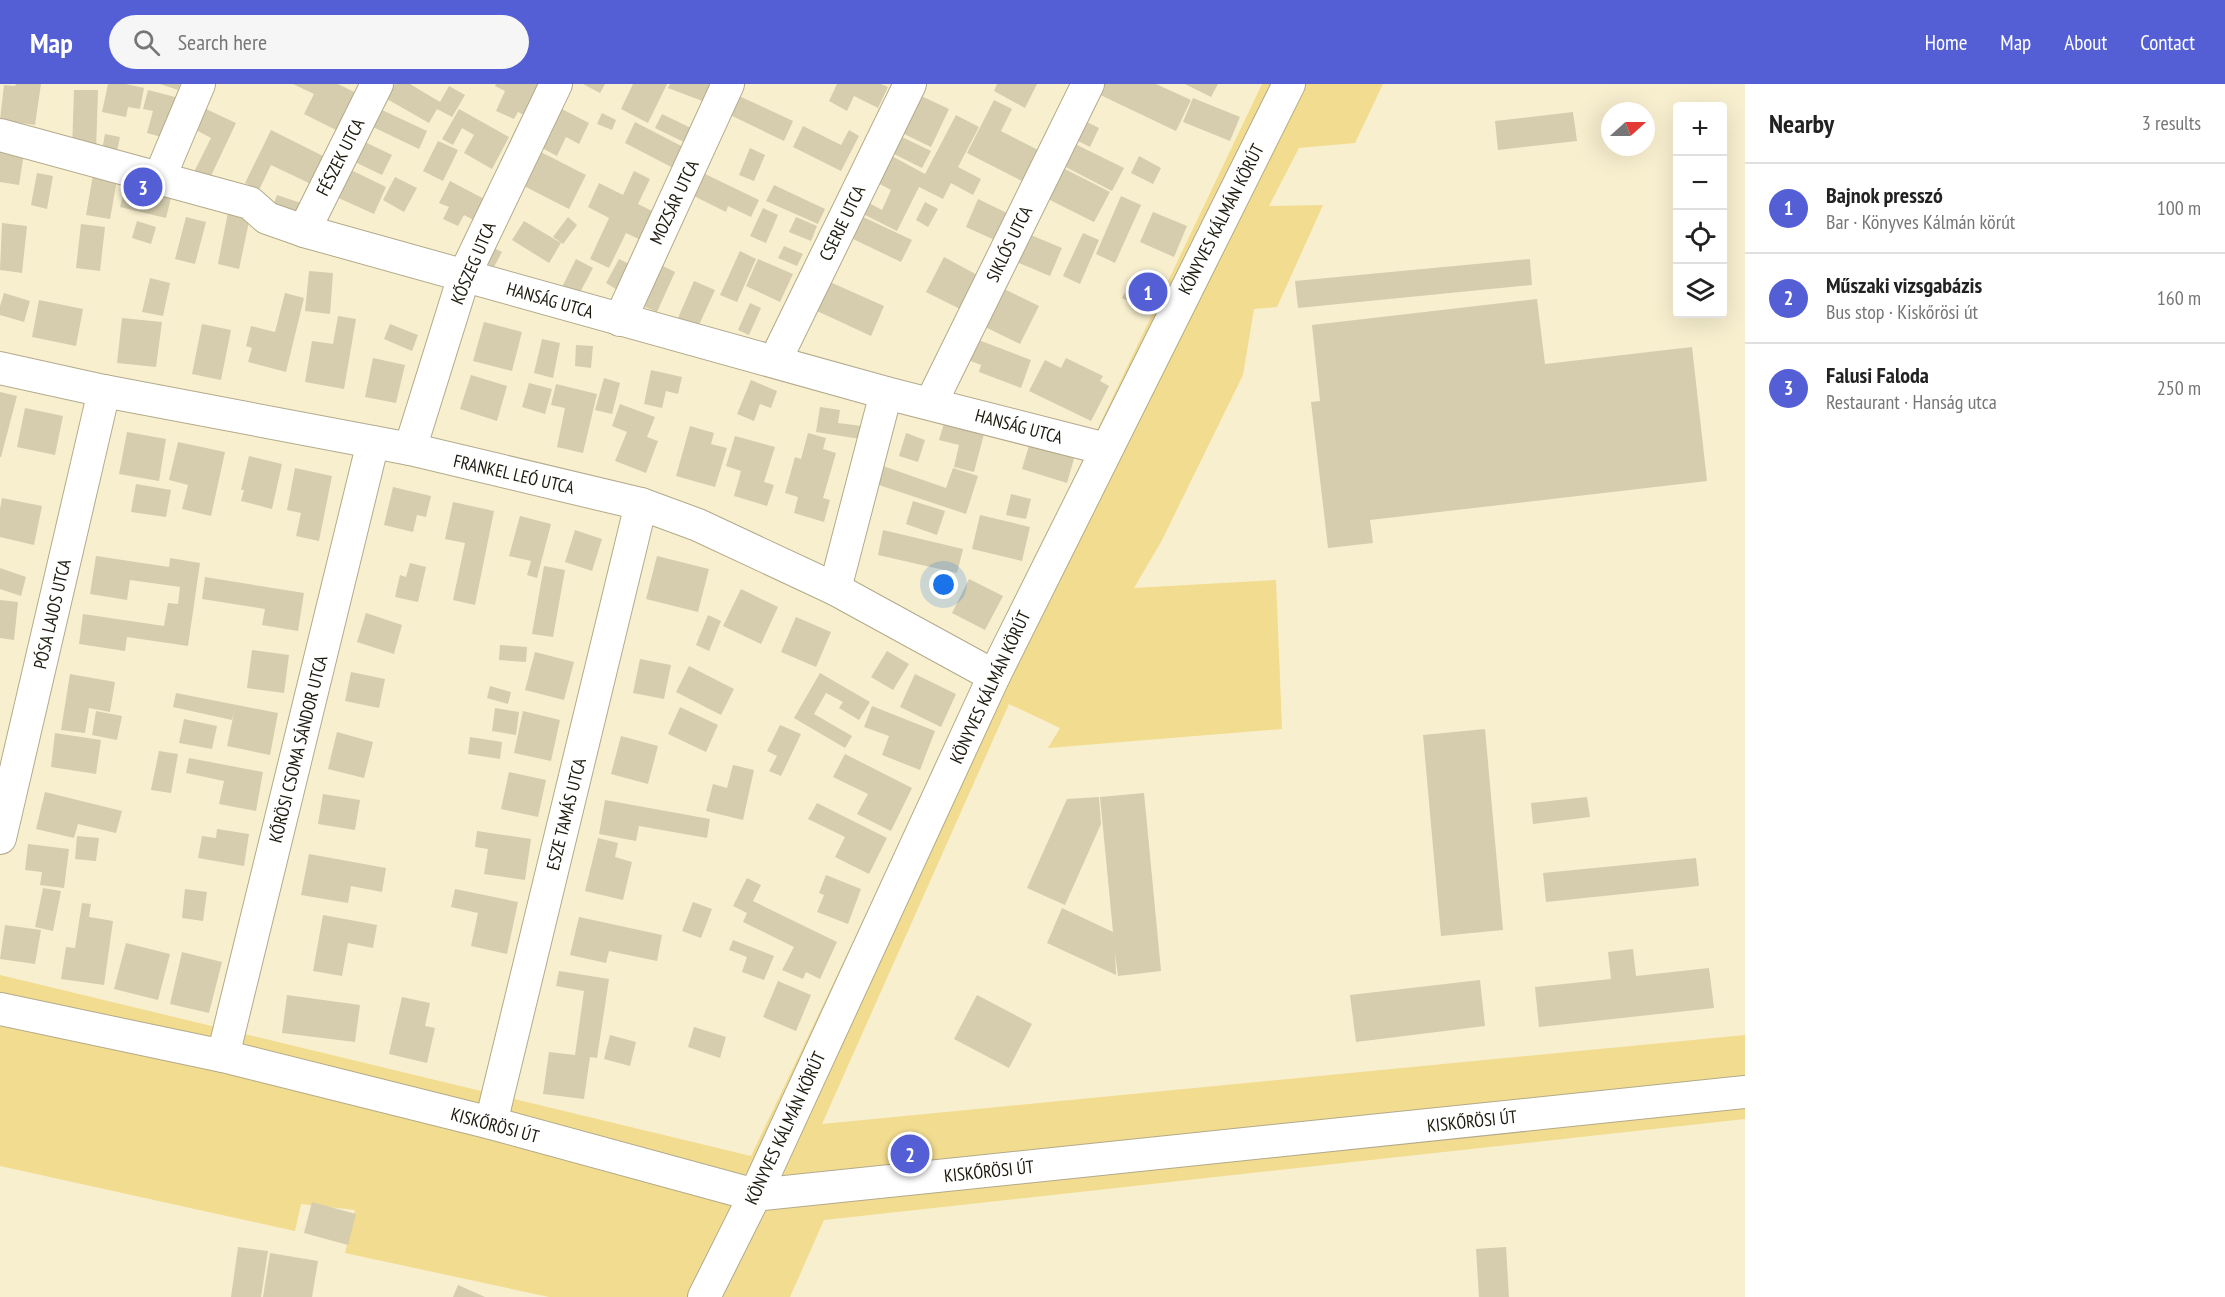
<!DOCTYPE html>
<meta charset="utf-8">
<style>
:root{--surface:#fff;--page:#f6f6f6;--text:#222;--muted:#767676;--line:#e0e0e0;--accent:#545fd6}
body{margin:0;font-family:"PT Sans Narrow",sans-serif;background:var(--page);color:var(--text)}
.controls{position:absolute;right:18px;top:18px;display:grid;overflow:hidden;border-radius:6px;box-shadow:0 6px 24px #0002}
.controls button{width:54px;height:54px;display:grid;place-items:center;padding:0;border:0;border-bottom:2px solid var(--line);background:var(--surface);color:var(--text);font:30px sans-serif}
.compass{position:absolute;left:1601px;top:18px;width:54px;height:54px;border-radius:50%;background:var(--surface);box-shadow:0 6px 24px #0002;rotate:69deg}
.you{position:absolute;left:944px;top:501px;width:21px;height:21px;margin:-15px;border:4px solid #fff;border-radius:50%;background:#1a73e8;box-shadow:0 0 0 9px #1a73e833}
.badge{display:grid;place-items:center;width:39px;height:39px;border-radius:50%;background:var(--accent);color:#fff;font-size:20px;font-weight:700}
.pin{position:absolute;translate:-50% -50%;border:3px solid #fff;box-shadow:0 2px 6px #0006}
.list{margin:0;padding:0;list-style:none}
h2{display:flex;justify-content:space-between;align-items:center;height:78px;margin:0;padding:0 24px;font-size:26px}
h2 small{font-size:20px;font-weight:400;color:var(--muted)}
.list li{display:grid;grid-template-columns:39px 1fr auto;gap:18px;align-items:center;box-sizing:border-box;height:90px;padding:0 24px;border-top:2px solid var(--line)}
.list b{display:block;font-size:22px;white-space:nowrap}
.list p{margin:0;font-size:20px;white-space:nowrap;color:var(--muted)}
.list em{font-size:20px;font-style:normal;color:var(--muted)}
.icon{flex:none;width:33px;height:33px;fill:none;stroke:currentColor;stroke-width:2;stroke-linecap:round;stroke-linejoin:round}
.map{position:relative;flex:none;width:1745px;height:1213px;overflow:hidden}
header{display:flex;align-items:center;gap:36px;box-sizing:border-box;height:84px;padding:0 30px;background:var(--accent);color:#fff}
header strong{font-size:28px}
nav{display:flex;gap:33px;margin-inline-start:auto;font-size:21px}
.search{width:420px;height:54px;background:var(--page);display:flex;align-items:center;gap:15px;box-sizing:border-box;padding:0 21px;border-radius:33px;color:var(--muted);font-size:22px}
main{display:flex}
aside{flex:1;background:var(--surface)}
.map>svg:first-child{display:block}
.green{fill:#f2dc8f}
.building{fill:#d5cdae}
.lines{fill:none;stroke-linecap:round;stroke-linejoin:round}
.minor-casing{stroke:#b2aa8b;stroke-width:34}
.minor{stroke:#fff;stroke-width:32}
.labels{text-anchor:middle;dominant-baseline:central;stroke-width:6;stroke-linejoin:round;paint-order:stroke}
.street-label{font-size:18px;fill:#1d1a0e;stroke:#fff}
</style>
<header>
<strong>Map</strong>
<div class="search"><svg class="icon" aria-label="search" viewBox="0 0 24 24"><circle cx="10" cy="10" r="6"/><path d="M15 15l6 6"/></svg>Search here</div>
<nav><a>Home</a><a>Map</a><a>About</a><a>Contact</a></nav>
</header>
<main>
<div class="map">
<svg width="1745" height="1213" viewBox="0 0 1745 1213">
<rect width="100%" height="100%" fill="#f8efcf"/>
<path class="green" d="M1262,0H1383L1355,59L1299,64L1269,122L1323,121L1277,223L1254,225L1243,291L1161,458L1134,504L1276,496L1282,645L1048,664L1060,644L1009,620L822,1040L1745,951V1035L824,1136L790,1213H549L345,1169L355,1126L301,1120L295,1147L0,1082V891L751,1072Z"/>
<g class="building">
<path d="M16,0H41L35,41L0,36L4,1L15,2Z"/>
<path d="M108,0H126L144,4L140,25L128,23L126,33L102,28Z"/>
<path d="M160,0H180L178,6Z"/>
<path d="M293,0H338L362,12L344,50L304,30L314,10Z"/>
<path d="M395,0H410L440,18L449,2L465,11L452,33L437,25L429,39L387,15Z"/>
<path d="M496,0H548L532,35L518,28L514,35L496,27L505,7L495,2Z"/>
<path d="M583,0H605L600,9Z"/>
<path d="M633,0H667L648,39L621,25Z"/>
<path d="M670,0H721L713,21L668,4Z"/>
<path d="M837,0H881L888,3L878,24L854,12L847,27L829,17Z"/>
<path d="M997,0H1037L1025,24L994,7Z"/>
<path d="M1098,0H1156L1191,16L1176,47L1094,8Z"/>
<path d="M1185,0H1218L1211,13Z"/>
<path d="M74,6H98L96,67L72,66Z"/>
<path d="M148,6L183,15L177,37L166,34L161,53L147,49L153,27L143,25Z"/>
<path d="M917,10L949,25L931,63L900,48Z"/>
<path d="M737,11L793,37L784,57L728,30Z"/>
<path d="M1193,14L1240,33L1230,57L1183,38Z"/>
<path d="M994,16L1012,25L1001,47L1042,68L1026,99L967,69Z"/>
<path d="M560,24L589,39L579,60L566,53L557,72L540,63Z"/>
<path d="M206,25L236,39L209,96L194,88L211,54L196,46Z"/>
<path d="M459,25L509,53L492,85L464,69L474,51L462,44L453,61L442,55Z"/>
<path d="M382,26L427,47L419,65L373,43Z"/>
<path d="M1573,28L1577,57L1498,66L1495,37Z"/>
<path d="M602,29L616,36L612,46L597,40Z"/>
<path d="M662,30L695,46L688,60L655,44Z"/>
<path d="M956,31L979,43L958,83L981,95L973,111L951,99L943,115L919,103L897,147L863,130L869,119L882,126L891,106L876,98L890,71L925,90Z"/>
<path d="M1081,35L1099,44L1090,63L1072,54Z"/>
<path d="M635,38L689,66L679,87L625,59Z"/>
<path d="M803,42L841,61L849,46L859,52L841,87L793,63Z"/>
<path d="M271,46L325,73L311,100L271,81L259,106L245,99Z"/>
<path d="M105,50L120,53L115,76L101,72Z"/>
<path d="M900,52L931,67L922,84L892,69Z"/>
<path d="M438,57L458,66L443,97L423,87Z"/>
<path d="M365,58L392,71L382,91L355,78Z"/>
<path d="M1071,58L1124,84L1112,107L1060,80Z"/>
<path d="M750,64L765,71L754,97L739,91Z"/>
<path d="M0,65L24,69L19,101L0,98Z"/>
<path d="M539,67L586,91L569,125L522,101Z"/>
<path d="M1139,72L1161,84L1153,100L1131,89Z"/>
<path d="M1059,82L1110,108L1094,138L1044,113Z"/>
<path d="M345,83L386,103L374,130L332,111Z"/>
<path d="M634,87L650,95L638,120L658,130L645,158L626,149L609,184L590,175L609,134L588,123L599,99L623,111Z"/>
<path d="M701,88L759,116L751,133L728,122L726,128L690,110Z"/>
<path d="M37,89L53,92L47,125L31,121Z"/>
<path d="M93,91L117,96L110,135L86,131Z"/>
<path d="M395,93L417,104L404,128L383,116Z"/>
<path d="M127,95L173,106L166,134L120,123Z"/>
<path d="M450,97L490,118L479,139L464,131L458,142L443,135L449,123L439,119Z"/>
<path d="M774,101L825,125L818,140L766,117Z"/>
<path d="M277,111L307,121L302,135L272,125Z"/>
<path d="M1121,112L1141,121L1115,179L1096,170Z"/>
<path d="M978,115L1011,131L999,158L966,143Z"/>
<path d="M925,118L938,125L928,143L916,136Z"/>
<path d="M763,124L778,131L766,159L750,152Z"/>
<path d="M228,128L250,133L239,185L218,180Z"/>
<path d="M1153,128L1187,142L1174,173L1140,158Z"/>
<path d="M861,132L912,156L901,178L851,154Z"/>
<path d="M186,133L206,138L195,180L175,175Z"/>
<path d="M568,133L577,141L563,160L553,153Z"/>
<path d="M796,133L817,142L811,157L789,148Z"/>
<path d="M137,137L156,143L151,160L132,154Z"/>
<path d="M524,137L561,159L549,179L512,156Z"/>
<path d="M2,139L27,142L22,189L0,186Z"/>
<path d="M81,140L105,143L100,187L76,184Z"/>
<path d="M1026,149L1062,164L1050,192L1014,177Z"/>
<path d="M1083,149L1099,156L1080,200L1063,192Z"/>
<path d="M784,162L803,170L797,182L778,174Z"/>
<path d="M492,163L502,168L494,183L484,178Z"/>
<path d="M740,167L756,175L737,218L720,211Z"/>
<path d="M944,173L981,193L964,227L926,208Z"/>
<path d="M576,175L593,184L577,214L561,205Z"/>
<path d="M619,175L633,182L619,207L606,199Z"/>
<path d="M758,175L793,190L780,218L746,202Z"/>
<path d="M1530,175L1532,201L1298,224L1295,197Z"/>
<path d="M657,179L675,188L657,228L638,220Z"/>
<path d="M309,187L333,189L330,230L305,227Z"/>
<path d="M150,194L170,199L163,232L142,228Z"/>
<path d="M1133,194L1163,209L1153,230L1122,214Z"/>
<path d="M694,197L715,206L698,243L678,234Z"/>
<path d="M830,198L884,222L871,252L817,227Z"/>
<path d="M1002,204L1039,222L1020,260L983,242Z"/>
<path d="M4,209L30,217L24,238L0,231V222Z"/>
<path d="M285,209L304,214L286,288L248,278L252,264L246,262L251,242L275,248Z"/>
<path d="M1537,215L1545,280L1692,263L1707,397L1370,436L1373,459L1328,464L1311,318L1320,317L1312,241Z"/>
<path d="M39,216L83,225L76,262L32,253Z"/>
<path d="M750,219L761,224L749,251L738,246Z"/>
<path d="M338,232L356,235L344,305L305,298L312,257L333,260Z"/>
<path d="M122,234L162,238L156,283L117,279Z"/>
<path d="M484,238L522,248L512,287L473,277Z"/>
<path d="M202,240L231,246L221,296L192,290Z"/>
<path d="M390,240L418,251L412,267L384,255Z"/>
<path d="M542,255L560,259L553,294L534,289Z"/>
<path d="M976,255L1031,276L1021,304L979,288L981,281L968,276Z"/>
<path d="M576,261L593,262L591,284L575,282Z"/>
<path d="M373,274L405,281L396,319L365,313Z"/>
<path d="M1066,274L1103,292L1100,297L1109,302L1091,337L1029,307L1045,276L1061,284Z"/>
<path d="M651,286L682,293L678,310L666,307L662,324L644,320Z"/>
<path d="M471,291L507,302L497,337L460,325Z"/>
<path d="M604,294L620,299L612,330L595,326Z"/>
<path d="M751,296L777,307L771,324L760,320L754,337L737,330Z"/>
<path d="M529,299L552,305L545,330L522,323Z"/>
<path d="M556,300L597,310L583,369L557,363L565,324L551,321Z"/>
<path d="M0,308L17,312L1,373H0Z"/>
<path d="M620,320L655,333L647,353L658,357L646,389L615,377L627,348L612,342Z"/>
<path d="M820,323L840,326L838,339L862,342L860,355L816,348Z"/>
<path d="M25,324L63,332L55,371L17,363Z"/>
<path d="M945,336L985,346L974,388L954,383L959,361L939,356Z"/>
<path d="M690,342L714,349L711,360L727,364L715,403L676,392Z"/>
<path d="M127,348L166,355L159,397L119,390Z"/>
<path d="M808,349L826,354L823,365L836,369L823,414L830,416L824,438L794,429L798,413L785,409L795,373L801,375Z"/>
<path d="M906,349L925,356L918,378L899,372Z"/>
<path d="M735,352L775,363L764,398L774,401L767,422L734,412L741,387L726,382Z"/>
<path d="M178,358L225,368L211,432L182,425L188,401L169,396Z"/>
<path d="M1030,358L1075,371L1067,399L1022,385Z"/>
<path d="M249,372L282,380L272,425L241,417L244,406H241Z"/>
<path d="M883,382L946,404L953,384L978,392L966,430L876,400Z"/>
<path d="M295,384L332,392L319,457L296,452L301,429L287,426Z"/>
<path d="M136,400L171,406L166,433L131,428Z"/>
<path d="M393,403L431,412L426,433L417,431L413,448L384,441Z"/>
<path d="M1011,410L1031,415L1026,435L1006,431Z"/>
<path d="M2,414L42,422L34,461L0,453V425Z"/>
<path d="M913,417L945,427L937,451L906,440Z"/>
<path d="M453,418L494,427L475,521L453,516L465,459L445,455Z"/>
<path d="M980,431L1030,443L1022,477L972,465Z"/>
<path d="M520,432L551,440L537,494L527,491L531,477L509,472Z"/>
<path d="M575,446L602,455L592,487L565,478Z"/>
<path d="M883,446L963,465L957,489L878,471Z"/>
<path d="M96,472L169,483L170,474L200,479L188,562L127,553L125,567L79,560L83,530L164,542L168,519L178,520L180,503L130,496L127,516L90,510Z"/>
<path d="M657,472L709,485L698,528L646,515Z"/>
<path d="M410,479L426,483L418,518L395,513L400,491L406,493Z"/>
<path d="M544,482L565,486L553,553L532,550Z"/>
<path d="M0,484L26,493L21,512L0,505Z"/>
<path d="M205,493L304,509L298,547L262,541L265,525L202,515Z"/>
<path d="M969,495L1003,512L985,546L952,529Z"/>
<path d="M741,505L778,523L761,560L723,542Z"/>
<path d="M0,516L18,518L14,556L0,554Z"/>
<path d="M366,529L402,541L394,570L357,558Z"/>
<path d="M708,531L721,537L709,567L696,561Z"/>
<path d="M796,533L831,548L816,583L781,568Z"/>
<path d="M500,561L527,563L526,578L499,576Z"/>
<path d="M252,566L289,571L284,609L247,604Z"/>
<path d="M887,567L909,580L893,606L871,593Z"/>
<path d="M535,568L574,578L564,616L525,606Z"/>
<path d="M640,575L671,581L664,615L633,609Z"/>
<path d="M689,582L734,605L721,631L676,608Z"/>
<path d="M351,588L385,595L379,624L345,617Z"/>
<path d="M820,589L870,618L859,636L839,624L843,618L826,609L814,630L852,652L845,664L794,634Z"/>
<path d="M70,590L115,598L110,628L89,624L85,649L61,646Z"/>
<path d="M915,590L956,610L941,643L900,623Z"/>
<path d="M490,602L511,608L508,620L487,614Z"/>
<path d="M176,609L278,629L270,671L227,662L235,624L232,636L173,623Z"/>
<path d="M872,622L935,647L920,686L882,671L889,652L864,643Z"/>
<path d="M680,623L718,641L706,668L668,650Z"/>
<path d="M495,624L519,628L516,651L492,647Z"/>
<path d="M96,627L122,632L117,656L92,651Z"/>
<path d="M523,627L560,636L551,677L514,669Z"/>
<path d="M184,635L217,642L212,665L179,659Z"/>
<path d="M780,641L801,650L781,692L769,687L777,672L767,667Z"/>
<path d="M1485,645L1503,846L1441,852L1423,651Z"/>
<path d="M337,648L373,658L364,694L328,685Z"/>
<path d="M55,649L101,656L96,690L51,683Z"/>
<path d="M621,652L658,662L648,700L611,690Z"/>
<path d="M470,653L502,658L500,675L468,670Z"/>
<path d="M159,667L178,670L171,709L151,706Z"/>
<path d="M845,670L912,704L891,747L857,730L868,710L833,693Z"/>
<path d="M189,674L263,688L256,727L219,720L224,697L186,689Z"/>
<path d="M733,681L754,686L743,736L706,727L713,700L727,704Z"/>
<path d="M509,688L546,696L538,733L501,725Z"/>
<path d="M45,708L122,727L116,749L78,740L74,754L36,745Z"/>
<path d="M1144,709L1161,887L1118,892L1115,869L1116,891L1047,859L1062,824L1113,848L1100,713Z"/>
<path d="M323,710L360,716L355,746L318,740Z"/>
<path d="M1099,713L1101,740L1065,821L1027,804L1067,715Z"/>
<path d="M1587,713L1590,733L1533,740L1531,719Z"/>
<path d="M605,716L710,735L707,754L639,742L636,757L599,750Z"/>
<path d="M817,719L887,754L869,790L835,773L845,753L808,735Z"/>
<path d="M217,745L249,750L244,782L198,774L202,752L216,754Z"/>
<path d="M477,747L531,755L525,796L484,790L488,765L475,763Z"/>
<path d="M77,752L99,754L96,777L75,775Z"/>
<path d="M598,754L618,759L615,773L632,778L623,816L585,807Z"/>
<path d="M28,760L69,765L64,804L40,801L42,788L25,786Z"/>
<path d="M309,770L386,784L382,808L351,802L348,819L301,811Z"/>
<path d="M1696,774L1699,802L1546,818L1543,789Z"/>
<path d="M826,791L861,805L848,840L817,828L824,811L819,809Z"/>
<path d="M747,794L761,801L753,817L837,858L820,895L806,888L803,895L782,886L794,863L743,838L747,829L733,822Z"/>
<path d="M43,804L61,807L53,847L35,843Z"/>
<path d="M185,805L207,808L203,837L182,834Z"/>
<path d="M455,805L518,818L507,870L471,862L478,829L451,823Z"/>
<path d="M693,818L712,825L701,854L682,847Z"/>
<path d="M82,819L91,820L89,833L113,837L104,901L61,895L66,863L75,864Z"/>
<path d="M323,831L377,841L373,864L348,859L342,892L313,887Z"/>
<path d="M579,833L662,851L657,877L609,867L606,879L570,871Z"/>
<path d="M5,841L41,846L35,880L0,875Z"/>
<path d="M733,856L774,872L764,896L742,888L747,873L729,866Z"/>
<path d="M126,859L170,870L158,916L114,905Z"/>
<path d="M1633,865L1636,892L1709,884L1714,924L1539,943L1535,903L1611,895L1608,868Z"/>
<path d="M182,868L222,878L209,929L170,920Z"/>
<path d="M559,887L609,895L597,974L590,973L584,1015L543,1010L549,968L575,971L584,907L556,902Z"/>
<path d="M1480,896L1485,942L1356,958L1350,911Z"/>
<path d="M778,897L811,911L796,947L763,933Z"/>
<path d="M287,911L360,921L355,958L282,949Z"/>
<path d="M977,911L1032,940L1009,984L954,955Z"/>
<path d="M402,913L430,919L425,942L435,944L427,979L389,970Z"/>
<path d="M694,943L726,953L720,974L688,963Z"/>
<path d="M610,951L636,958L630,982L604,975Z"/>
<path d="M312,1118L356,1130L348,1161L304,1149Z"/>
<path d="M238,1163L268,1167L261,1213H231Z"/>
<path d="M1506,1163L1509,1213H1479L1476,1165Z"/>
<path d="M270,1169L318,1177L312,1213H263Z"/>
<path d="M458,1201L485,1213H453Z"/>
</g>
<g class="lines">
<defs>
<g id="minor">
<path d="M0,51L250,119L267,134L304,147L886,309L1106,365"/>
<path d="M159,95L199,0"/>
<path d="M304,147L377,0"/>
<path d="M620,236L728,0"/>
<path d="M775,277L910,0"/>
<path d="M0,284L104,307L410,365L641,420L698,441L835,505L994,592"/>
<path d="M931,319L1088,0"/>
<path d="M410,365L464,192L556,0"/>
<path d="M835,505L886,309"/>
<path d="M0,754L104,307"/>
<path d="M0,925L223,972L491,1039L755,1111L1745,1008"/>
<path d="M223,972L373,358"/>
<path d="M491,1039L641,420"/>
<path d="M704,1213L755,1111L994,592L1289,0"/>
</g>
</defs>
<use href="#minor" class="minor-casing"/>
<use href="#minor" class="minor"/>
</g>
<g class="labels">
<g class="street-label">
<text transform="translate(340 73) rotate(-63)">FÉSZEK UTCA</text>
<text transform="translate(674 118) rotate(-65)">MOZSÁR UTCA</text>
<text transform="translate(1221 135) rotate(-63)">KÖNYVES KÁLMÁN KÖRÚT</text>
<text transform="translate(842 139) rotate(-64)">CSERJE UTCA</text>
<text transform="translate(1009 160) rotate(-64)">SIKLÓS UTCA</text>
<text transform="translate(473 179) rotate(-67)">KŐSZEG UTCA</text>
<text transform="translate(550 216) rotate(16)">HANSÁG UTCA</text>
<text transform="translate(1019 342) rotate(15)">HANSÁG UTCA</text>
<text transform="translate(514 390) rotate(13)">FRANKEL LEÓ UTCA</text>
<text transform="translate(52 530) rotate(-77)">PÓSA LAJOS UTCA</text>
<text transform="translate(990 603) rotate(-65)">KÖNYVES KÁLMÁN KÖRÚT</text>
<text transform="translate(298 665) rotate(-76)">KŐRÖSI CSOMA SÁNDOR UTCA</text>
<text transform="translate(566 730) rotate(-76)">ESZE TAMÁS UTCA</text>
<text transform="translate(1472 1037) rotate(-6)">KISKŐRÖSI ÚT</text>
<text transform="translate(495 1041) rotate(15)">KISKŐRÖSI ÚT</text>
<text transform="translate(785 1044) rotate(-65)">KÖNYVES KÁLMÁN KÖRÚT</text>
<text transform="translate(989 1087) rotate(-6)">KISKŐRÖSI ÚT</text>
</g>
</g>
</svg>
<div class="controls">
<button>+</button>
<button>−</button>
<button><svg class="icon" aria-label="locate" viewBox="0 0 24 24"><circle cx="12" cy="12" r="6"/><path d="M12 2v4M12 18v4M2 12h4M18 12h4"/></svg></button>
<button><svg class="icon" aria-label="layers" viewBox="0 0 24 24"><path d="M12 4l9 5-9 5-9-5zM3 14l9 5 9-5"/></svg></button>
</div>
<svg class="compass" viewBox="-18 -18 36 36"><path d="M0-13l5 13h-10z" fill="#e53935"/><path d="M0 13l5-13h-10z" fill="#767676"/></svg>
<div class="you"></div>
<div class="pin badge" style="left:1148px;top:208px">1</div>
<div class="pin badge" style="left:910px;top:1070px">2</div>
<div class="pin badge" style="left:143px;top:103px">3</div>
</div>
<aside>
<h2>Nearby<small>3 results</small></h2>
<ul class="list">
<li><span class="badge">1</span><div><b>Bajnok presszó</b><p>Bar · Könyves Kálmán körút</p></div><em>100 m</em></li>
<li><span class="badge">2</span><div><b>Műszaki vizsgabázis</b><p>Bus stop · Kiskőrösi út</p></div><em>160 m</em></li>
<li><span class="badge">3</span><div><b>Falusi Faloda</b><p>Restaurant · Hanság utca</p></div><em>250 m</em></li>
</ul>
</aside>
</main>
